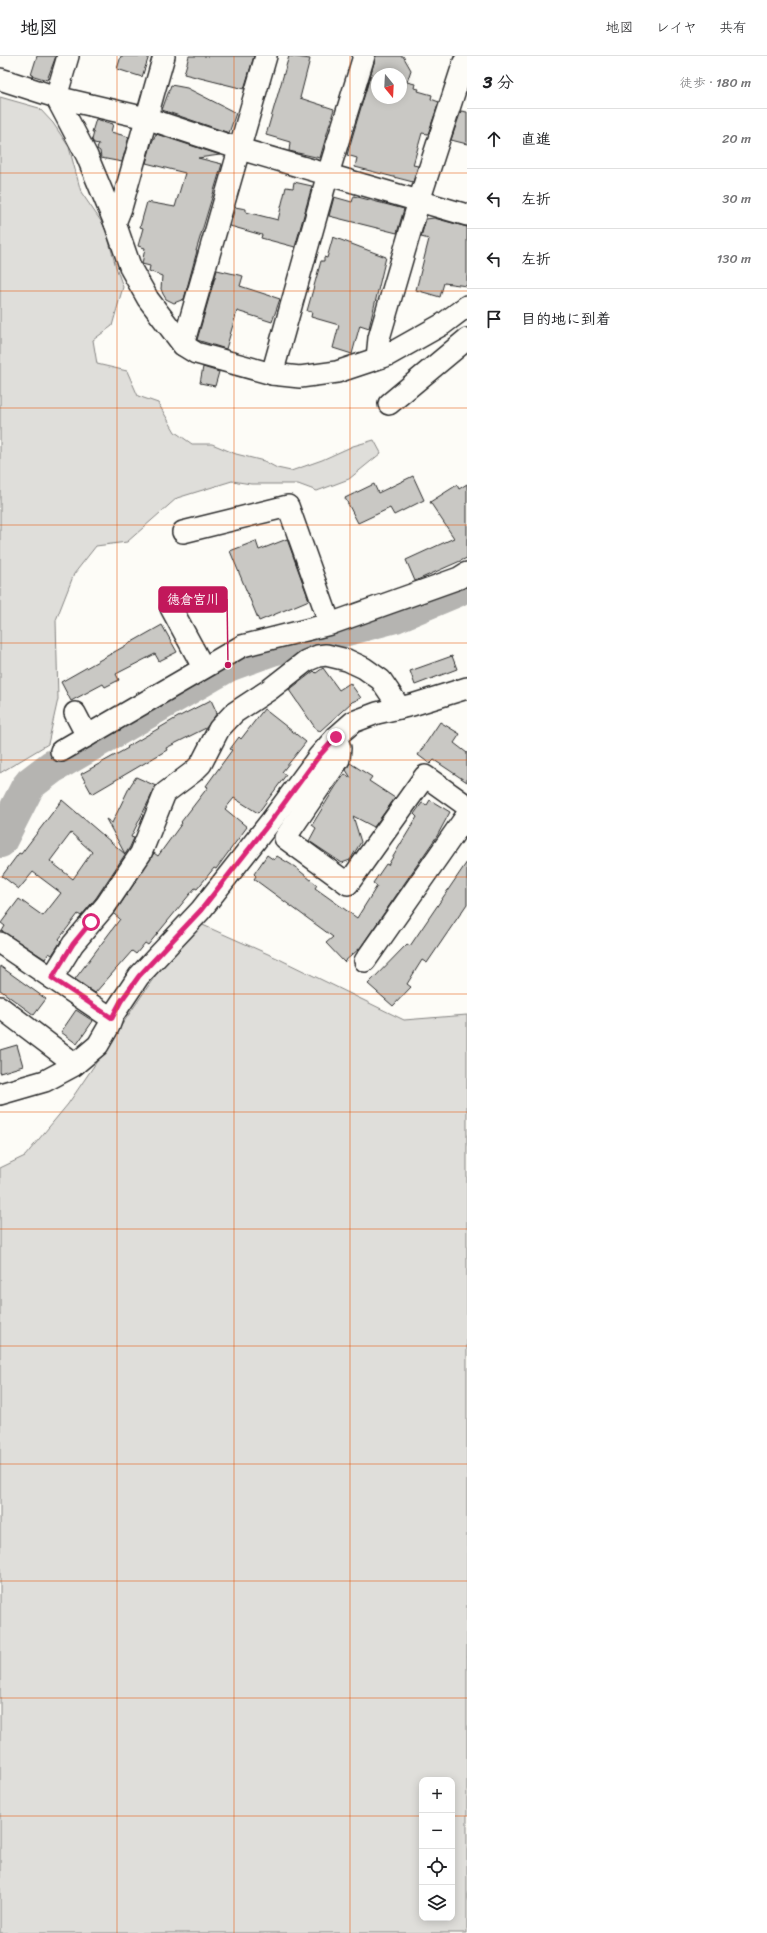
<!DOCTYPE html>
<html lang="ja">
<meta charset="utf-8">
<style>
:root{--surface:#fff;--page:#f6f6f6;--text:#202124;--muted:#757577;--line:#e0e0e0}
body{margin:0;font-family:Sriracha,"Klee One",sans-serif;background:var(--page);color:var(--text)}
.controls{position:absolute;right:12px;bottom:12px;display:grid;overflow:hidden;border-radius:8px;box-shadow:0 2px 10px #0003}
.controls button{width:36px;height:36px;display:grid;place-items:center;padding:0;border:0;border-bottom:1px solid var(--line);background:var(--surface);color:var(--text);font:20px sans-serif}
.compass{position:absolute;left:371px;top:12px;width:36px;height:36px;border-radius:50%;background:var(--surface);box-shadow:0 2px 10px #0003;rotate:162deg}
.stop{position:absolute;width:12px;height:12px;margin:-9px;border:3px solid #db2777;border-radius:50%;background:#fff}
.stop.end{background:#db2777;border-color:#fff;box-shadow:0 1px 4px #0008}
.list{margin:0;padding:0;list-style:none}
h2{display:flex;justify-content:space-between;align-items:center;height:52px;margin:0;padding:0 16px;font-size:17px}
h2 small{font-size:13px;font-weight:400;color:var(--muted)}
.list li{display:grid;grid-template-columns:26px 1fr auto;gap:12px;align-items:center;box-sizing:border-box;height:60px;padding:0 16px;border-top:1px solid var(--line)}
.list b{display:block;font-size:15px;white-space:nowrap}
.list em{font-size:13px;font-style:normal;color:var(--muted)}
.icon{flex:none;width:22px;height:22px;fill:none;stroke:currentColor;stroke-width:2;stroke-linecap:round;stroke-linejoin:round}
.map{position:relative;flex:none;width:467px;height:1877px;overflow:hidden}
header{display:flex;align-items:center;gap:24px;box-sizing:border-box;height:56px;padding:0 20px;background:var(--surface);border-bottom:1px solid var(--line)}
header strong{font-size:19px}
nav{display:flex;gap:22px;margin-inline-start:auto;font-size:14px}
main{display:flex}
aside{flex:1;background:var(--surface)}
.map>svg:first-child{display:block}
.green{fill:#dfdeda;stroke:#858482;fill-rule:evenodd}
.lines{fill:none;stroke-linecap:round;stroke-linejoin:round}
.river{stroke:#b5b4b1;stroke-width:34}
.building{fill:#c9c8c4;stroke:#2b2b2b;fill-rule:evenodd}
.minor-casing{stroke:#2b2b2b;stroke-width:24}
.minor{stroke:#fdfcf7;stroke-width:21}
.route{stroke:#db2777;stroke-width:5}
.grid{fill:none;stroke:#e8590c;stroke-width:1;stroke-opacity:0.55}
.leader{fill:none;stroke:#c2185b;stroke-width:1.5}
.callout-dot{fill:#c2185b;stroke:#fdfcf7;stroke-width:1.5}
.callout{fill:#c2185b;stroke:#c2185b;stroke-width:1.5}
.callout-label{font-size:13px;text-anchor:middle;font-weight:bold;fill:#fff}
</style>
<header>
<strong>地図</strong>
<nav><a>地図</a><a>レイヤ</a><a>共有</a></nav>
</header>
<main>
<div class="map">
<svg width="467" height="1877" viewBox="0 0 467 1877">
<rect width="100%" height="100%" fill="#fdfcf7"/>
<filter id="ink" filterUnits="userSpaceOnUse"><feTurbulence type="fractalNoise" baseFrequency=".025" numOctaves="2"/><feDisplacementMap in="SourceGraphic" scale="8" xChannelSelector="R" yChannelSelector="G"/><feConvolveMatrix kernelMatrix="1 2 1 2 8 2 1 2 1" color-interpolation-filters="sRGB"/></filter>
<g filter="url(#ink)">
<g class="green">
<path d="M0,41L39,52L53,67L69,91L81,136L105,171L116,211L123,231L112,270L93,284L97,308L127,315L138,340L158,347L175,376L192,388H212L236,398L264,405L277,412L291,415L322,404L353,390L374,384L381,397L349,423L317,435L298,428H251L232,425L177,442L127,486L96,490L74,518L56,564L58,643L48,688L0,717Z"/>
<path d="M196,866L277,902L404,964L467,959V1877H0V1112L25,1100L68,1048L187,873ZM422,1724H452V1862H422Z"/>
</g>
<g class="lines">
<path class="river" d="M0,785L27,732L31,727L52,711L228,609L272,593L395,560L457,534L467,528"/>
</g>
<g class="building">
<path d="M37,0H56L47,24L31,19Z"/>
<path d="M121,0H149L142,21L117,13Z"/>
<path d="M189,0H254L244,33L184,18Z"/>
<path d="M289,0L310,3L300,42L334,53L320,102L289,95L290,86L266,79Z"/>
<path d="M376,0H403L411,14L407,26L415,28L414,32L419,33L418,35L432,39L431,43L439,46L428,78L422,77L413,109L418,110L413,126L355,111L357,102L347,99ZM377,18H401V42H377Z"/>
<path d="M171,29L187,32L236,57L229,77L162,54Z"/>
<path d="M461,55L467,56V88L451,84Z"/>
<path d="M96,63L113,68L111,76L129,81L122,106L101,102L100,95L97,93L99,88L94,87L92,84L94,76H92Z"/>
<path d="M156,78L220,99L198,102L222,108L196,195H197L184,243L174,247L166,243L163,238L161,233L162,220L149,215L150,210L142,208L145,192L138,190L143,172L140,171L147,146L175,151L185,117L146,107L152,86Z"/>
<path d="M294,126L312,130L295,191L261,182L262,179L230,170L235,151L246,153V156L278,164L286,131L293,132Z"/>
<path d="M354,140L404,153L397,177L329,160L334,141L352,146Z"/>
<path d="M434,162L467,171V230L444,227L440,241L416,234L429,183L421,181L426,163Z"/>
<path d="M333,181L386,201L369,272L360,269L352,298L333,292L339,269L311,261L312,256L307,255L321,205H324V201L327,202Z"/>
<path d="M217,214L243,220L240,230L280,243L272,266L237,255L226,293L197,284Z"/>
<path d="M203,311L219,316L215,330L200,327Z"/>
<path d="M413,420L424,444L394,459L390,452L358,467L345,442L374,428L378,437Z"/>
<path d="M467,428V502L415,525L406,504L454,482L430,446L457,429L459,433Z"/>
<path d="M287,483L309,544L259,565L230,495L256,485L259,494Z"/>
<path d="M162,569L177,596L159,605L155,598L116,618L119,624L105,631L103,628L71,645L61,626Z"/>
<path d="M452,600L457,613L415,629L410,615Z"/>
<path d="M323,612L339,634L350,627L361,642L352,646L320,675L316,673L289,634L314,615L316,617Z"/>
<path d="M211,644L217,657L206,672L166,692L167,694L92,738L81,718L128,692L127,691L178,661Z"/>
<path d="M264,653L306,686L282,716L286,719L258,757L234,742L225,753L247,771L216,813L214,812L197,833L195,832L148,889L145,887L136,898L132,895L95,937L75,923L120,863L114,858L154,797L158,800L182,767L181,766L208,731L206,730L232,694L230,693L239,681L241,683Z"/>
<path d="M440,666L460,678L454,687L467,697V726L434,704L430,708L418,699Z"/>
<path d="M350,707L372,721L369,725L395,742L374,771L353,760L361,786L350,804L342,807L309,785L316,772L312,769L336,730L345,718L351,722L346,714Z"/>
<path d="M136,721L156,730L131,781L134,782L130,791L96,842L81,860L78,858L59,883L61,885L52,899L49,897L45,903L2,875L5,870L1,867L19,843L43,860L61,837L33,816L19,833L2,820L19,797L21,798L62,744L125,798L106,763L112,767L130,730ZM71,777L92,796L73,823L50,805Z"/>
<path d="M430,744L450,756L437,780L360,892L344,906L326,887L333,881L254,823L256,820L254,818L267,799L274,804L277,800L295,811L317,829L315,832L357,862L377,830L373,827L386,808L388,809L417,761L414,758L422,747L427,749Z"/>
<path d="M467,806V848L427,907L422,904L407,928L411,931L393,950L368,928L407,888L410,890Z"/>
<path d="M0,910L46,943L34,959L0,934Z"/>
<path d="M76,954L93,965L77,988L61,976Z"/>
<path d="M17,989L23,1010L0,1017V994Z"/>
</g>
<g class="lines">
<defs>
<g id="minor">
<path d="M68,0L56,41L87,100L115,167L131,213L148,243L183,289L196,297L272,318L300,321L337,316L388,299L443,268L467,250"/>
<path d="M0,23L56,41L146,62L240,93L467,159"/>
<path d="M115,167L121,152L164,0"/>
<path d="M183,289L266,0"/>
<path d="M377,302L379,282L419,145L464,6"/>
<path d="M272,318L328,118L364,0"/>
<path d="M389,348L467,283"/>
<path d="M183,476L288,450L330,568"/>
<path d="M171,552L203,611"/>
<path d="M75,657L87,680"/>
<path d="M336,681L340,692L339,703L285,782L348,828L425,720L467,750"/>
<path d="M61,695L242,590L330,568L459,522L467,517"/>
<path d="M0,887L111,962"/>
<path d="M365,905L467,759"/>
<path d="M52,922L73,888L106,849L141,797L165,737L193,716L201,708L219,673L234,657L269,634L306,605L318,600L326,599L347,604L364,612L381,624L400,652"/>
<path d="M0,951L75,1008"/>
<path d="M0,1038L45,1025L73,1010L98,989L109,970L113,959L139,920L201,854L271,765L319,700L336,681L353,666L377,657L412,649L467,632"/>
</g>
</defs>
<use href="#minor" class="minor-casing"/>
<use href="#minor" class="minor"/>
</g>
</g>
<g class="lines" filter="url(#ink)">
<path class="route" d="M91,866L73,888L52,922L112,962L121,945L139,920L201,854L271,765L319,700L336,681"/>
</g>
<path class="grid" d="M117,0V1877M234,0V1877M350,0V1877M0,117H467M0,235H467M0,352H467M0,469H467M0,587H467M0,704H467M0,821H467M0,938H467M0,1056H467M0,1173H467M0,1290H467M0,1408H467M0,1525H467M0,1642H467M0,1760H422M452,1760H467"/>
<path class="leader" d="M228 609L227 543"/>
<circle class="callout-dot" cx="228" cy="609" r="4"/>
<rect class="callout" x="159" y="531" width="68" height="25" rx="4"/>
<g class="callout-label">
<text x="193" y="548">徳倉宮川</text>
</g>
</svg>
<div class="controls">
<button>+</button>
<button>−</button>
<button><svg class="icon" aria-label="locate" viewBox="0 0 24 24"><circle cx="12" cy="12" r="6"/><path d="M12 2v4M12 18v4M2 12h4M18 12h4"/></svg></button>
<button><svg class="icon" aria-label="layers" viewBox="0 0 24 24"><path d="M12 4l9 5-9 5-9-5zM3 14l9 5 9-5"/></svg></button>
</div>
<svg class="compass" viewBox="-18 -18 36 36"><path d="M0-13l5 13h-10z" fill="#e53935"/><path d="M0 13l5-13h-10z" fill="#757577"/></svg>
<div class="stop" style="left:91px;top:866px"></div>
<div class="stop end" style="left:336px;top:681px"></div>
</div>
<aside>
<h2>3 分<small>徒歩 · 180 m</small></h2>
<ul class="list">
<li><svg class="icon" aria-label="ahead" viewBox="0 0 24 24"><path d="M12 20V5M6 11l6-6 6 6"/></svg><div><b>直進</b></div><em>20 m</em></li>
<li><svg class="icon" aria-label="left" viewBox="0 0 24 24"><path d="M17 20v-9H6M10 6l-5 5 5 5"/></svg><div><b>左折</b></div><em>30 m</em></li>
<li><svg class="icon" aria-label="left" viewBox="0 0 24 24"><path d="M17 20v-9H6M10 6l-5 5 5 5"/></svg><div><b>左折</b></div><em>130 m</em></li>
<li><svg class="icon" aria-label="arrive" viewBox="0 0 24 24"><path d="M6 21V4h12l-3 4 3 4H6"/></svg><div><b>目的地に到着</b></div></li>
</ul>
</aside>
</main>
